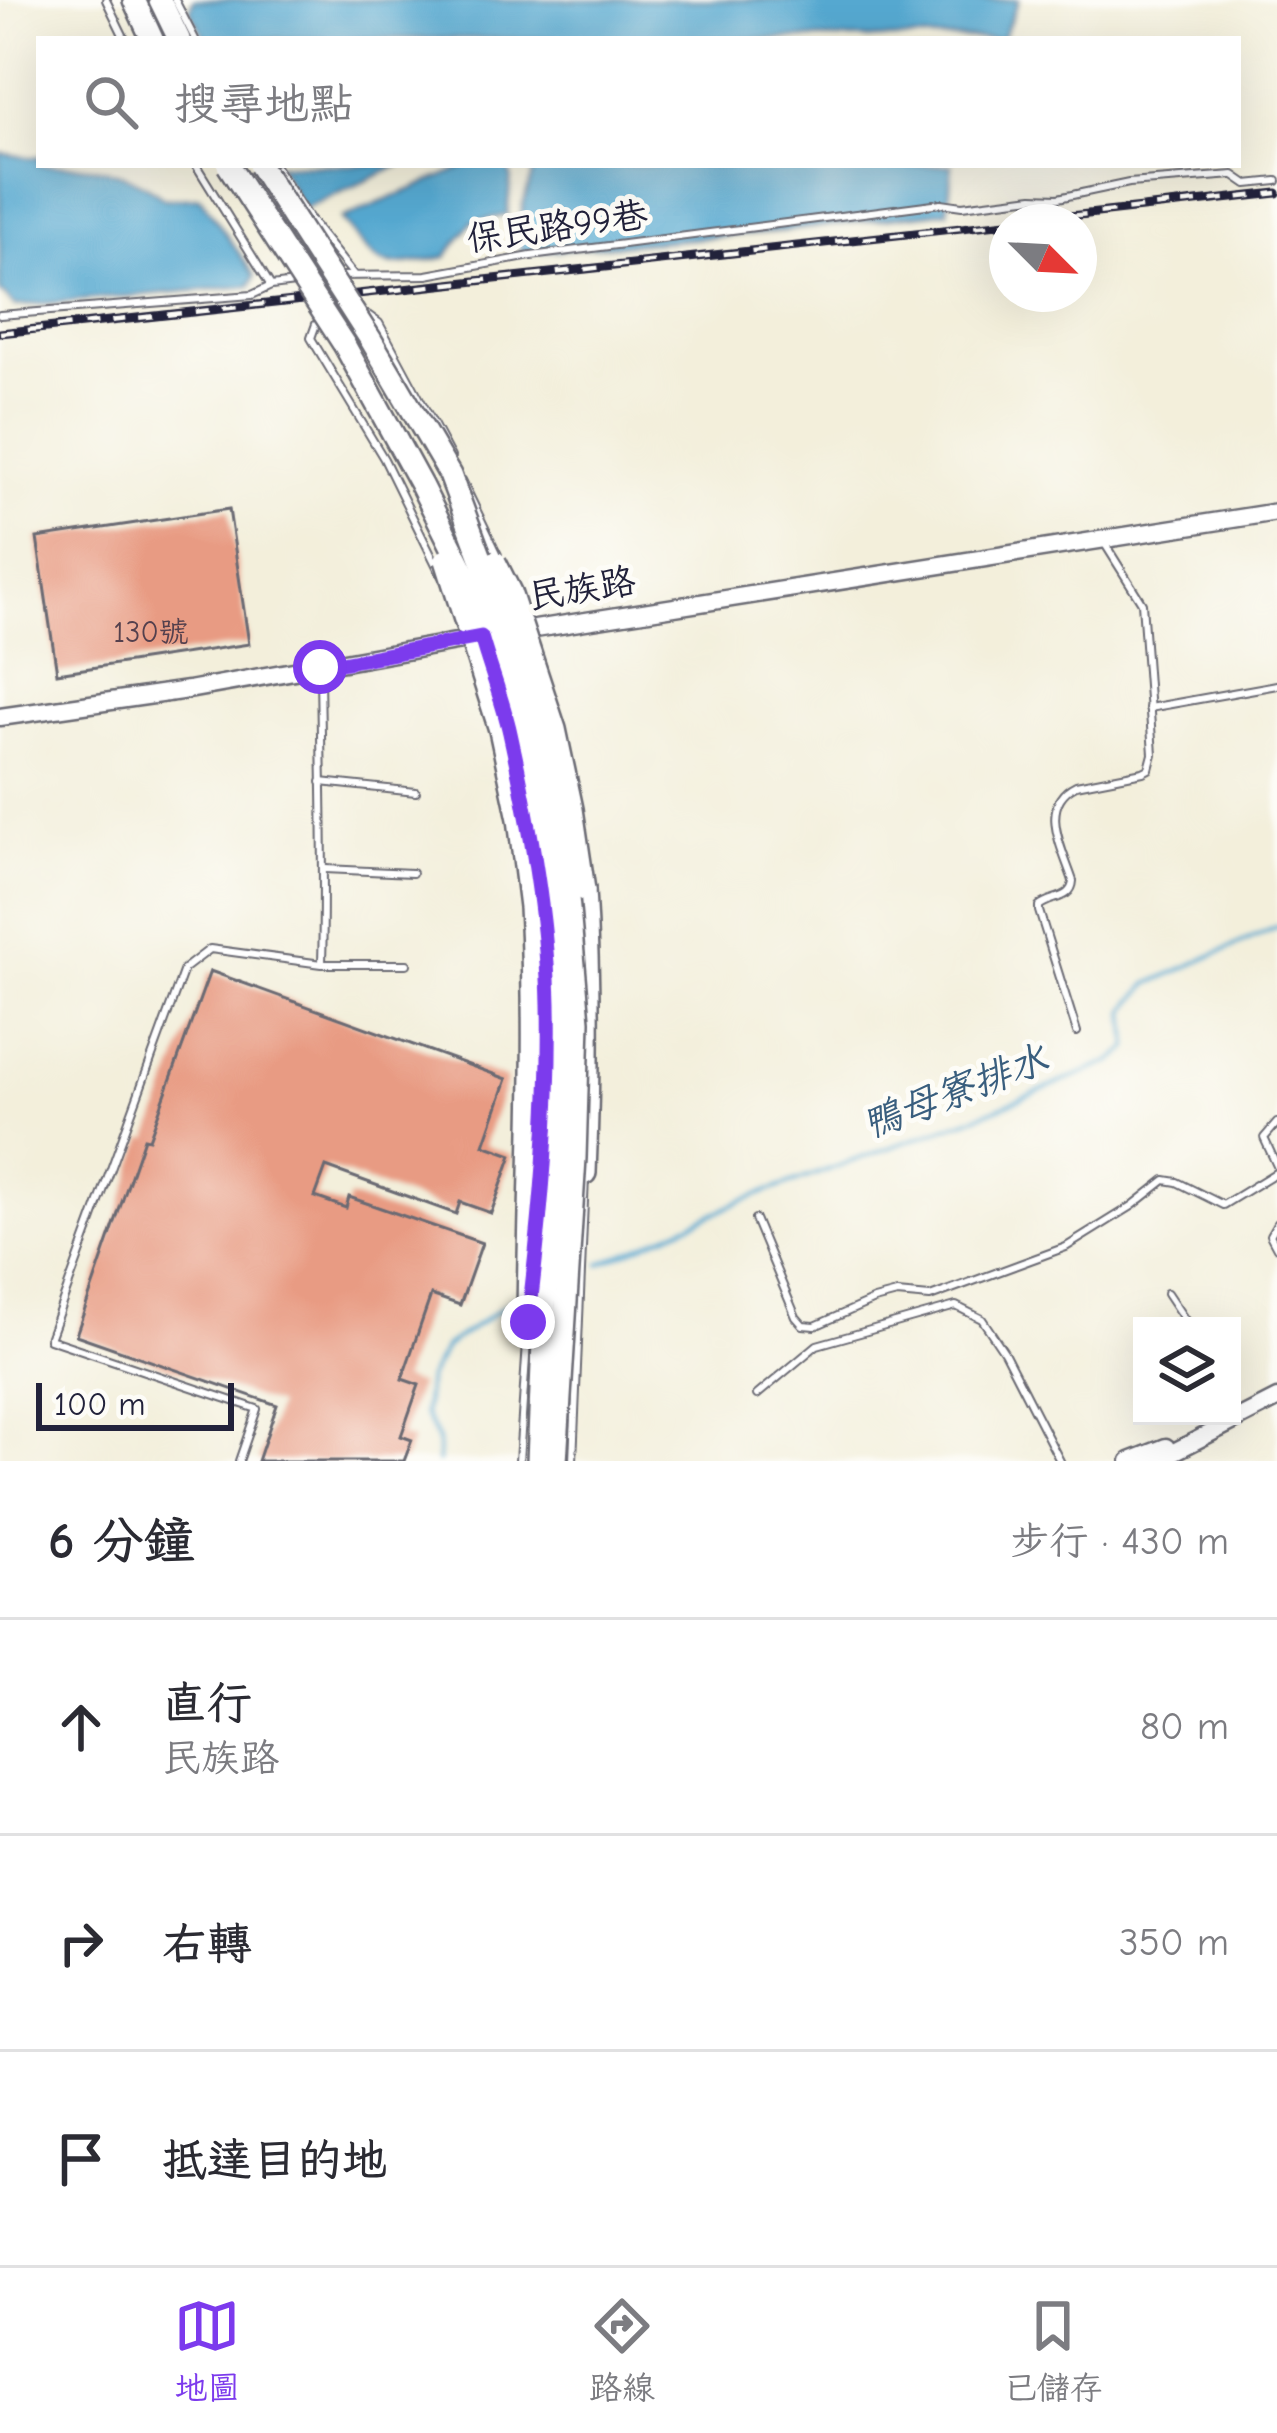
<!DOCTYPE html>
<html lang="zh-TW">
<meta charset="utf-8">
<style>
:root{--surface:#fff;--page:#f2f2f3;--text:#2b2b33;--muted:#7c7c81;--line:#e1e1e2;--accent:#7c3aed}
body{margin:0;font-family:"Comic Neue","LXGW WenKai TC",sans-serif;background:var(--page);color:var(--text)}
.controls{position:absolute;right:36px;bottom:36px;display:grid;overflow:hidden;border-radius:0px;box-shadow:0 12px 48px #0002}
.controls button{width:108px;height:108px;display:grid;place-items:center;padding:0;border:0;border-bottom:3px solid var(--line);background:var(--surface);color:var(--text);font:60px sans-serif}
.compass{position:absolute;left:989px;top:204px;width:108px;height:108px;border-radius:50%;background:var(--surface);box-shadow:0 12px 48px #0002;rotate:114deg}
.scale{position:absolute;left:36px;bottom:30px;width:198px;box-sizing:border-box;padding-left:12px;border:6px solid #22223b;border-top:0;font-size:33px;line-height:42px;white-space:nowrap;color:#22223b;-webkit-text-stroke:9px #fdfcf7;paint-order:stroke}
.stop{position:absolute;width:36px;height:36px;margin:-27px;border:9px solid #7c3aed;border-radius:50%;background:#fff}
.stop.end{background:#7c3aed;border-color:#fff;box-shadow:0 3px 12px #0008}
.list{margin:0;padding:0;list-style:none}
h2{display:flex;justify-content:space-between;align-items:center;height:156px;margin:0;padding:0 48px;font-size:51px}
h2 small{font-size:39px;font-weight:400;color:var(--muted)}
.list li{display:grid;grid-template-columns:78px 1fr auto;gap:36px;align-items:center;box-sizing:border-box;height:216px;padding:0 48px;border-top:3px solid var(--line)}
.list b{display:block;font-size:45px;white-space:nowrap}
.list p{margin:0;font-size:39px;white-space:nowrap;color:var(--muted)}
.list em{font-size:39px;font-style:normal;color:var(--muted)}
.icon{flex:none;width:66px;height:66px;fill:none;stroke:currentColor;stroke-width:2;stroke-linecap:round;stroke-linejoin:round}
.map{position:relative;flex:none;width:1277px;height:1461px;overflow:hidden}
.search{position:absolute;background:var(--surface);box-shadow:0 12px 48px #0002;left:36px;right:36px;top:36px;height:132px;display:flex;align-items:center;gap:30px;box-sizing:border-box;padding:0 42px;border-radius:0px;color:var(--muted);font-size:45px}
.sheet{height:804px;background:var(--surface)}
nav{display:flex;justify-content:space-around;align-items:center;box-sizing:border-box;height:168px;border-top:3px solid var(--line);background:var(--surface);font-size:33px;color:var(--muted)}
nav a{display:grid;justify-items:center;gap:6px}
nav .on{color:var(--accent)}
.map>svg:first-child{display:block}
.water{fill:#55a8d0;stroke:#3c6586;stroke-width:3}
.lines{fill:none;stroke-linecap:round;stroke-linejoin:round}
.stream{stroke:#55a8d0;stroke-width:4.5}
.building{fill:#e89b83}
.lane-casing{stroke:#6b6a73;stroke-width:10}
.secondary-casing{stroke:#6b6a73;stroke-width:21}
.highway-casing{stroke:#6b6a73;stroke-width:26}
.lane{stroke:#fff;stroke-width:6}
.secondary{stroke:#fff;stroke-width:16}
.highway{stroke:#fff;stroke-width:21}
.rail-casing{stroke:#22223b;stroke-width:9}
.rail{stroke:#fdfcf7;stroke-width:4.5;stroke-dasharray:14;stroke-linecap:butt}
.highway-bridge-casing{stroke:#6b6a73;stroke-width:26;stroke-linecap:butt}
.highway-bridge{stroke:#fff;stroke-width:21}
.route{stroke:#7c3aed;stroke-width:15}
.labels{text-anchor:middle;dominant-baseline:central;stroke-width:10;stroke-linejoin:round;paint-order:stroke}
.number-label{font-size:30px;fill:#54404d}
.street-label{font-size:36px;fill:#22223b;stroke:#fdfcf7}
.water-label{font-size:39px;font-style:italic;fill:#395e7e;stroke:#fdfcf7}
</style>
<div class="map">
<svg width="1277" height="1461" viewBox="0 0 1277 1461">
<rect width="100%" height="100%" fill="#fdfcf7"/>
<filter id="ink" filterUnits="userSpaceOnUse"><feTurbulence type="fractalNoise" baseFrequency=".00833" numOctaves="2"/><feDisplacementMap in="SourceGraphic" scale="24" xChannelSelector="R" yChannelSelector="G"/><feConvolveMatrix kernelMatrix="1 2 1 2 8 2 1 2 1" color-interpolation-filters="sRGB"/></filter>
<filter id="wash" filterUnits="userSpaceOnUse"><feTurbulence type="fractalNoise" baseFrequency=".004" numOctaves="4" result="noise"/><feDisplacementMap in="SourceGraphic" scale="48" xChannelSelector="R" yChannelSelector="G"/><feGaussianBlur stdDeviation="2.7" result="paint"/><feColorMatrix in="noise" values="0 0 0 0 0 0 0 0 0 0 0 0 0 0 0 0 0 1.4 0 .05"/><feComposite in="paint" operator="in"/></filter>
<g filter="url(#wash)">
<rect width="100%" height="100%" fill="#f3efdb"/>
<g class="water">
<path d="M193,0H1019L1002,39H206L190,10Z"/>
<path d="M0,153L32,158L39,156V165C91,165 122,166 165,199L200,197L255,276L250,286L15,306L0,291Z"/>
<path d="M278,165H401L303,209Z"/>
<path d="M469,165H506L511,176L507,215L472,222L446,257C379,269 384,273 341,219Z"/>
<path d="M535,165H952L948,211L785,231L521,253L522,208Z"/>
</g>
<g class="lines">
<g class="stream">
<path d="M600,1264L744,1200L978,1116L1111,1062L1129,1048L1126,1010L1148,984L1277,927"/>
<path d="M438,1461V1440L424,1414L428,1378L446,1346L519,1296"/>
</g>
</g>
<g id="blocks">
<g class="building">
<path d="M229,509L249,644L57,673L37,538Z"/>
<path d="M210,971L507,1079L484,1145L512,1155L491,1213L460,1202L456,1214L326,1167L315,1197L346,1208L349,1197L482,1243L460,1305L431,1295L402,1379L419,1385L401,1436L412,1440L404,1461H258L277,1405L76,1335L144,1138L149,1139Z"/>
</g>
</g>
</g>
<g filter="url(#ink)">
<use href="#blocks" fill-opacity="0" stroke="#6b6a73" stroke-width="3"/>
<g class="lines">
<defs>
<g id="lane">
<path d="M106,0L125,39"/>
<path d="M175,0L195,39"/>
<path d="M196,165L271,286"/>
<path d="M274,165L309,219L353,274"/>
<path d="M337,276L427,275L531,256L941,203L962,206L1033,197L1058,198L1129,183L1234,175L1247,184L1277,181"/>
<path d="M0,315L252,295L271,286L295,283"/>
<path d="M361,316L368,315L379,323L451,457"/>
<path d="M325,322L316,324L311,338L384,459L443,579"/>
<path d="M462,480L498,555"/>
<path d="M320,670C321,768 325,865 322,963"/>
<path d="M1149,708L1277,685"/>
<path d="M321,782L416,792"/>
<path d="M325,869L412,873"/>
<path d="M1077,1032L1039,911V906C1051,896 1072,900 1073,881C1063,850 1037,804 1076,785L1143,772L1149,769L1153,754L1142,603L1105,544"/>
<path d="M1277,1123L1264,1138L1277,1166"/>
<path d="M755,1219L796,1317L803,1325L815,1326L874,1300L897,1294L930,1297L1066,1247L1132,1206L1165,1180L1177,1182L1223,1205L1277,1172"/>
<path d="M1277,1223L1270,1235L1277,1248"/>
<path d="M540,1232L549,1066V1000L540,916"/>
<path d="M1167,1293L1189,1326"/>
<path d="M757,1395L817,1345L956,1306L982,1319L1004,1352L1060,1461"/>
<path d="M239,1461L257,1409L49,1339L184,969L210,949L322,964H407"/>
<path d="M519,1461L528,1328"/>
<path d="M573,1461L585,1177"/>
</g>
<g id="secondary">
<path d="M516,632L1277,512"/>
<path d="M0,717L188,690L478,638"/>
<path d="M1130,1461L1166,1447"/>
<path d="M1156,1461L1277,1399"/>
</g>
<g id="highway">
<path d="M134,0L152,39"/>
<path d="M160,0L179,39"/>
<path d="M584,890C590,984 589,1078 585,1173"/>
<path d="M528,1322C529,1184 538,1045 530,907"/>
</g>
</defs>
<use href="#lane" class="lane-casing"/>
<use href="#secondary" class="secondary-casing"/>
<use href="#highway" class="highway-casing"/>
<use href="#lane" class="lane"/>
<use href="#secondary" class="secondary"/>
<use href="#highway" class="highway"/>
<defs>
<g id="rail">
<path d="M1016,222L1277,193"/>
<path d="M0,333L1007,223"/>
</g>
</defs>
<use href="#rail" class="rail-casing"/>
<use href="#rail" class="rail"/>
<defs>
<g id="highway-bridge">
<path d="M228,165L345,346L421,485L480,603L521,738L550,899L559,991L561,1071L556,1182L544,1318L538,1461"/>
<path d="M259,165L371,340L450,475L499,606L540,736L568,898L579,1021L575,1158L556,1461"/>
<path d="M446,560L500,730L519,819L530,907"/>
<path d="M495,562L510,592L555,729L572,809L584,890"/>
</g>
</defs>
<use href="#highway-bridge" class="highway-bridge-casing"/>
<use href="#highway-bridge" class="highway-bridge"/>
</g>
</g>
<g class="lines" filter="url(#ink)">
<path class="route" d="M320,667L481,637C490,669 503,701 510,733C529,818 547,917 549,1004C551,1110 541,1217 528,1322"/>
</g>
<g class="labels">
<g class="number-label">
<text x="151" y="632">130號</text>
</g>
<g class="street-label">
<text transform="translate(557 227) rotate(-8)">保民路99巷</text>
<text transform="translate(582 589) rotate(-9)">民族路</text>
</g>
<g class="water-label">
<text transform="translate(955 1092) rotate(-21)">鴨母寮排水</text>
</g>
</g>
</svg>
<div class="controls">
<button><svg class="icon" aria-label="layers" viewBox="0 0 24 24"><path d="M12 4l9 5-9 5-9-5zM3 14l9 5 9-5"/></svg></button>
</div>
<svg class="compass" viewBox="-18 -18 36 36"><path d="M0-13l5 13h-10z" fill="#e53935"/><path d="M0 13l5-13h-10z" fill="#7c7c81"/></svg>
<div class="scale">100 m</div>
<div class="stop" style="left:320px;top:667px"></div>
<div class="stop end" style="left:528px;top:1322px"></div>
<div class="search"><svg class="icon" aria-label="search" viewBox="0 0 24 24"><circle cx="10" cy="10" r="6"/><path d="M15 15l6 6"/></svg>搜尋地點</div>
</div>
<section class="sheet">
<h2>6 分鐘<small>步行 · 430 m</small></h2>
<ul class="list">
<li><svg class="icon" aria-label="ahead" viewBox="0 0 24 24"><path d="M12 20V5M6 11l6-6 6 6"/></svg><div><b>直行</b><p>民族路</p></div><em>80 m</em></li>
<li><svg class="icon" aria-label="right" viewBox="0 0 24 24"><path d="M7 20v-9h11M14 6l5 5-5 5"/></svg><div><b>右轉</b></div><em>350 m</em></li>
<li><svg class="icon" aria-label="arrive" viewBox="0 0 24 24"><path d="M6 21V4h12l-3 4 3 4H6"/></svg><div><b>抵達目的地</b></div></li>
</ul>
</section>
<nav>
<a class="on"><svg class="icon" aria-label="map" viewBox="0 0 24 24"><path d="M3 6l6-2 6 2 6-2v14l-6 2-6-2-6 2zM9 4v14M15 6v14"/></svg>地圖</a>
<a><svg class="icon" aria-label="directions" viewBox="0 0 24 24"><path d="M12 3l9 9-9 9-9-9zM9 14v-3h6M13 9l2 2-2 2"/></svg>路線</a>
<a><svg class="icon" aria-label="saved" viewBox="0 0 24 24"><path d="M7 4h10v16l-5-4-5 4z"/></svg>已儲存</a>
</nav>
